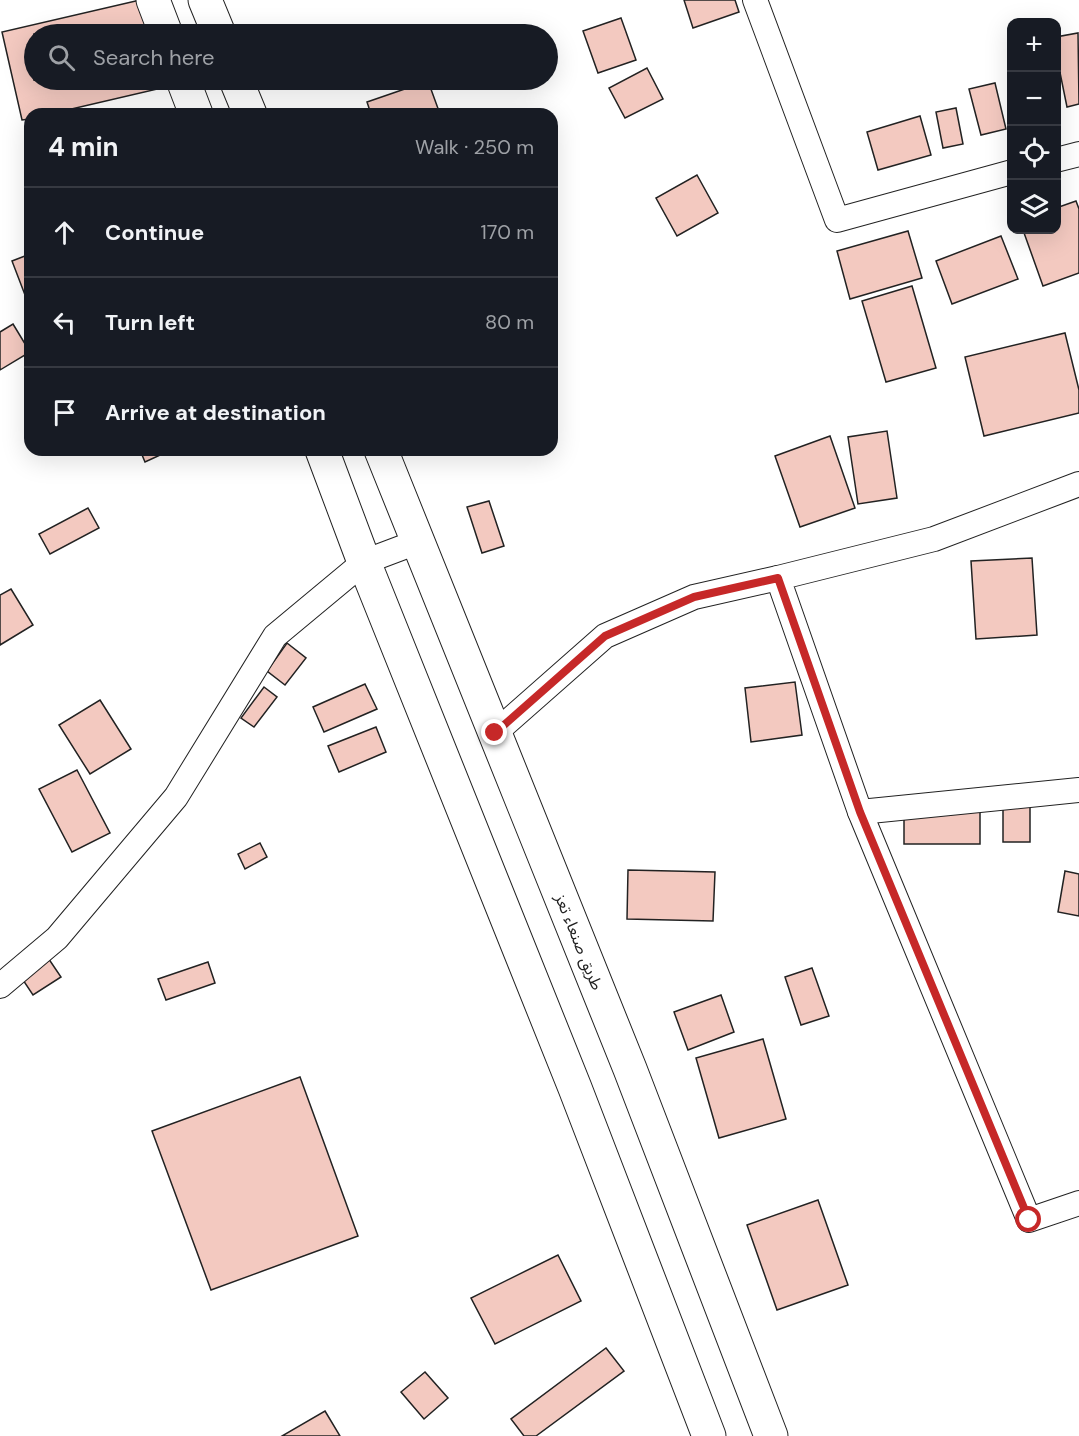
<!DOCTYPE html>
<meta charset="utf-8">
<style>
:root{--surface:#171b24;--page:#20242c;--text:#f1f3f6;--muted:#9ea1a6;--line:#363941}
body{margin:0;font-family:"DM Sans","Noto Sans Arabic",sans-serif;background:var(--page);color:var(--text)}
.controls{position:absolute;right:18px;top:18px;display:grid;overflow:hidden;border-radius:12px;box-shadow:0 6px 24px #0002}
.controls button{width:54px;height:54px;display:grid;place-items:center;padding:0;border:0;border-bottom:2px solid var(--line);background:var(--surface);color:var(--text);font:30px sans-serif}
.stop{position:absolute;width:18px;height:18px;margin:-14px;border:4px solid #c62828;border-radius:50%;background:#fff}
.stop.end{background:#c62828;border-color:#fff;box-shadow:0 2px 6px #0008}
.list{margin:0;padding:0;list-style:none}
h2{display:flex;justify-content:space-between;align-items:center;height:78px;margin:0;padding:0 24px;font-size:26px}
h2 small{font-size:20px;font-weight:400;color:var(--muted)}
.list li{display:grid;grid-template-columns:39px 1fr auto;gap:18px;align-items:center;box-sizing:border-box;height:90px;padding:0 24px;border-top:2px solid var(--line)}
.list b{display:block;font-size:22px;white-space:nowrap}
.list em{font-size:20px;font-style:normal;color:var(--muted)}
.icon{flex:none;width:33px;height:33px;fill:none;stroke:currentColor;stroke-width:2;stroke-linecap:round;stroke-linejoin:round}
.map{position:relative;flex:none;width:1079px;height:1436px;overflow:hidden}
.search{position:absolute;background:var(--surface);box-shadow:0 6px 24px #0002;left:24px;top:24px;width:534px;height:66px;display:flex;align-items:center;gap:15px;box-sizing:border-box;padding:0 21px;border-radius:33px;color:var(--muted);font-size:22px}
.panel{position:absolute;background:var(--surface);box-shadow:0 6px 24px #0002;left:24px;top:108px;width:534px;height:348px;border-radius:18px}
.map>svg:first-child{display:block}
.building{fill:#f3c9c0;stroke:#222;stroke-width:1.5}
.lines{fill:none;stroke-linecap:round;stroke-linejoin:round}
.minor-casing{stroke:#222;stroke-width:26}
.trunk-casing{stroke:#222;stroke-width:35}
.minor{stroke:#fff;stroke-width:24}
.trunk{stroke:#fff;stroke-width:33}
.route{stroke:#c62828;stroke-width:8}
.labels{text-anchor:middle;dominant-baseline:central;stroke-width:4.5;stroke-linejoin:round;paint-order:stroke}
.street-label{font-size:16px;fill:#222;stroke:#fff}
</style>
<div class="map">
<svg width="1079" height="1436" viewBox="0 0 1079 1436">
<rect width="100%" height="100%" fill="#fff"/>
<g class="building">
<path d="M140,0L154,34H34V80H164L166,87L50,114H30V119L22,120L2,32Z"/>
<path d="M684,0H735L739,12L693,28Z"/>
<path d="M621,18L636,60L598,73L583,31Z"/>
<path d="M1078,33L1079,104L1067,107L1056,53V37Z"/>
<path d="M647,68L663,99L625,118L609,88Z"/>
<path d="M428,81L440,114H371L367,102Z"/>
<path d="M995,83L1006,129L981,135L969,89Z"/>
<path d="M956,108L963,144L943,148L936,112Z"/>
<path d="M920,116L931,155L878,170L867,132Z"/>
<path d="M697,175L718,213L677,236L656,198Z"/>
<path d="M1076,201L1079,209V273L1043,286L1023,230H1056V208Z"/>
<path d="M908,231L922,278L850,299L837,251Z"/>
<path d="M1001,236L1018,279L952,304L936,261Z"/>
<path d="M30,254V308L12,261Z"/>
<path d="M912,286L936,368L886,382L862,301Z"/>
<path d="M13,324L30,352L0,370V332Z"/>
<path d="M1065,333L1079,390V413L984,436L965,357Z"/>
<path d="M887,431L897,498L858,504L848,437Z"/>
<path d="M830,436L855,508L800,527L775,456Z"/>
<path d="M140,450H171L145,462Z"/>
<path d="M489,501L504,546L482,553L467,507Z"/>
<path d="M88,508L99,528L50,554L39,534Z"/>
<path d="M1032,558L1037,635L976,639L971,561Z"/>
<path d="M11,589L33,625L0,645V595Z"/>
<path d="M287,643L306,658L285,685L267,671Z"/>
<path d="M795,682L802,735L751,742L745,688Z"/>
<path d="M365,684L377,709L324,732L313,707Z"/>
<path d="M264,687L277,697L254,727L241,718Z"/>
<path d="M100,700L131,749L90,774L59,725Z"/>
<path d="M376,727L386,752L339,772L328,746Z"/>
<path d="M77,770L110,833L72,852L39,789Z"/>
<rect x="1003" y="798" width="27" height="44"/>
<rect x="904" y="812" width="76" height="32"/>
<path d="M260,843L267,857L245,869L238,854Z"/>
<path d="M628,870L715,872L713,921L627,919Z"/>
<path d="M1065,871L1079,874V916L1058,912Z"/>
<path d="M38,943L61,977L33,995L11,962Z"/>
<path d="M208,962L215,983L166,1000L158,979Z"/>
<path d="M812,968L829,1016L801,1025L785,977Z"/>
<path d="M721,995L734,1032L688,1050L674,1012Z"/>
<path d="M763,1039L786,1119L719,1138L696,1058Z"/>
<path d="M300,1077L358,1236L211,1290L152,1131Z"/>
<path d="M818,1200L848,1285L777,1310L747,1225Z"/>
<path d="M558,1255L581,1301L495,1344L471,1298Z"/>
<path d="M606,1348L624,1371L536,1436H524L511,1419Z"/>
<path d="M425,1372L448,1398L424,1419L401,1392Z"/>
<path d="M325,1411L340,1436H282Z"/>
</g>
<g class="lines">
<defs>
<g id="minor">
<path d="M755,0L837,220L1012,172"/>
<path d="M1056,160L1079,154"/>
<path d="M1079,484L934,539L778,578L860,812L1079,790"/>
<path d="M495,733L605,636L694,597L778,578"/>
<path d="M860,812L1029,1220L1079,1203"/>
<path d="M0,986L57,938L176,797L275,636L364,562L417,542"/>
</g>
<g id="trunk">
<path d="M153,0L166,34"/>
<path d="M205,0L219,34"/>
<path d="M183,80L196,114"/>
<path d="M236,80L250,114"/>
<path d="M322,450L364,562L575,1088L709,1436"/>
<path d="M381,450L630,1069L771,1436"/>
</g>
</defs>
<use href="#minor" class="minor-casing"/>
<use href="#trunk" class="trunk-casing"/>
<use href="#minor" class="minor"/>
<use href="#trunk" class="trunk"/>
</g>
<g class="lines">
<path class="route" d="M495,733L605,636L694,597L778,578L860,812L1029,1220"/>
</g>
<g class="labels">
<g class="street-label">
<text transform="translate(579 942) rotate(68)">طريق صنعاء تعز</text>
</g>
</g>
</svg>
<div class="controls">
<button>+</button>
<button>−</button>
<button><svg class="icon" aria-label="locate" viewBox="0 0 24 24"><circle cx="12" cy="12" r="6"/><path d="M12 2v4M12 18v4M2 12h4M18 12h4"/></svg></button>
<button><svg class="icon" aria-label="layers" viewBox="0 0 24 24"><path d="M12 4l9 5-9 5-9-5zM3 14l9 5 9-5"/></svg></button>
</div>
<div class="stop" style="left:1029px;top:1220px"></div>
<div class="stop end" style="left:495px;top:733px"></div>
<div class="search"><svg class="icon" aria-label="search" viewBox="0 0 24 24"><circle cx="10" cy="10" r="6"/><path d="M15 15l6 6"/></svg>Search here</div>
<section class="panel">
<h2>4 min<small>Walk · 250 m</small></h2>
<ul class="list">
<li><svg class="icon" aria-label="ahead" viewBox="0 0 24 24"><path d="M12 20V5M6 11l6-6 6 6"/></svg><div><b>Continue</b></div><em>170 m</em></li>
<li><svg class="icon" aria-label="left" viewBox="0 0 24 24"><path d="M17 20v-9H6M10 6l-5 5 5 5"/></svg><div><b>Turn left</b></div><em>80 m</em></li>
<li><svg class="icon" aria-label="arrive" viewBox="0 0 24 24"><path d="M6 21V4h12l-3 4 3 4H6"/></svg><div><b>Arrive at destination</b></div></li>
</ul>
</section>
</div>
